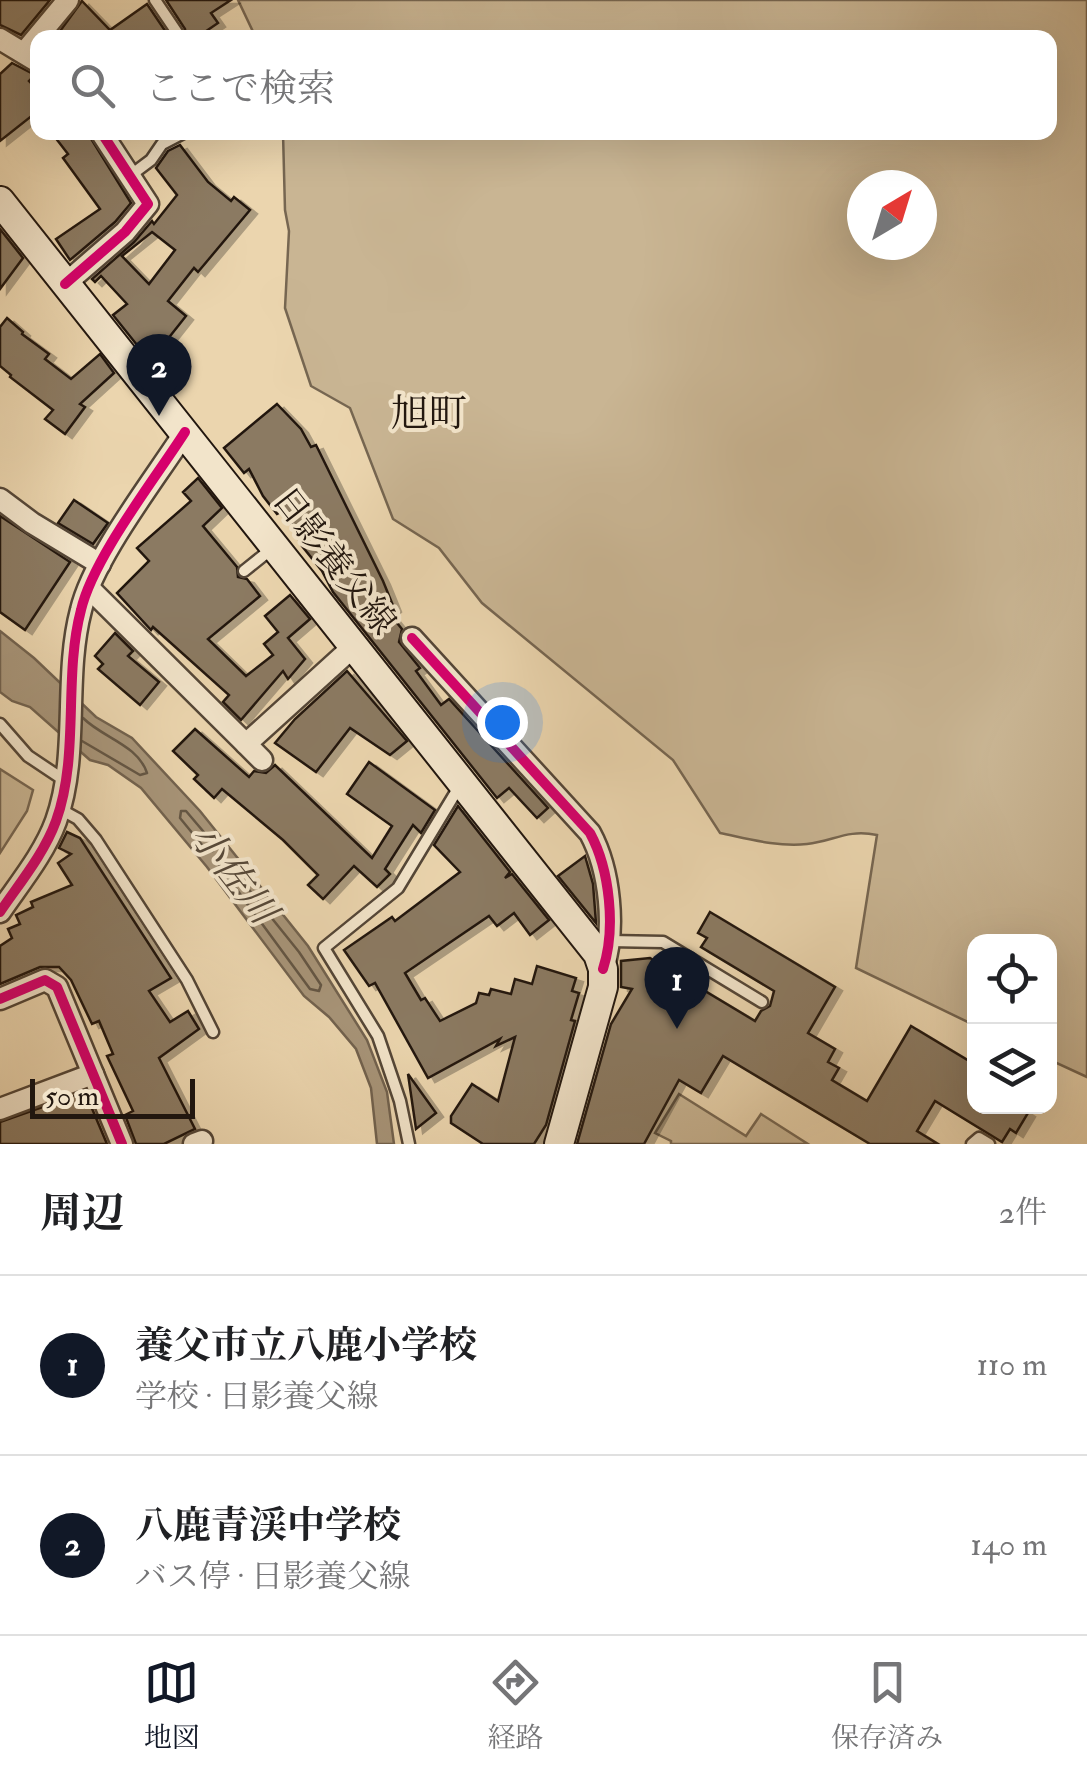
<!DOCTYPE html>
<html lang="ja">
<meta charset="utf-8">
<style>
:root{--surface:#fff;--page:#f2f2f2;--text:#202124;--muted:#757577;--line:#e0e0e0;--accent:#111827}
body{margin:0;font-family:"IM FELL Double Pica","Noto Serif JP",serif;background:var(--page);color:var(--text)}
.controls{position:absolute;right:30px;bottom:30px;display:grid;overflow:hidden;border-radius:20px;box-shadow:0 10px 40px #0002}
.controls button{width:90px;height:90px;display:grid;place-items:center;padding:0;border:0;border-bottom:2px solid var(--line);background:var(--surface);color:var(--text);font:50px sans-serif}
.compass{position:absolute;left:847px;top:170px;width:90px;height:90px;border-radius:50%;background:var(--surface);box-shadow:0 10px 40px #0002;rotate:38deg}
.scale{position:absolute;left:30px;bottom:25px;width:165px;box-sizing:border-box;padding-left:10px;border:5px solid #22170f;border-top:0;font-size:28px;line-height:35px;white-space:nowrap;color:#22170f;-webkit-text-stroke:8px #f2e4ca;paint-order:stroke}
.you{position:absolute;left:502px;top:722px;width:35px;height:35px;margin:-25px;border:8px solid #fff;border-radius:50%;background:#1a73e8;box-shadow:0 0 0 15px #1a73e833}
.badge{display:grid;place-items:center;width:65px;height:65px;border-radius:50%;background:var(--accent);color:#fff;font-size:32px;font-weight:700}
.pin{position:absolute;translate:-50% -82px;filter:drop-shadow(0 2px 5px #0008)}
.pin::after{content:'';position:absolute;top:52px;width:35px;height:30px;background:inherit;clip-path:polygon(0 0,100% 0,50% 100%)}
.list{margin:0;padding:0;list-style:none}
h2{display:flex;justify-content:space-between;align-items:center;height:130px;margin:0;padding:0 40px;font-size:42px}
h2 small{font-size:32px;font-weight:400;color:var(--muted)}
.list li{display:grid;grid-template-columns:65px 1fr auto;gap:30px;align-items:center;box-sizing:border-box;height:180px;padding:0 40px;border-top:2px solid var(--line)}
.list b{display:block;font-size:38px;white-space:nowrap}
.list p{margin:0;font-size:32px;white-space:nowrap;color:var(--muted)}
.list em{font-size:32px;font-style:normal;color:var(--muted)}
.icon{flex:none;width:55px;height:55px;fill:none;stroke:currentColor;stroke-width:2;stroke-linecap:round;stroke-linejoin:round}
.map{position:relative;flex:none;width:1087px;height:1144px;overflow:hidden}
.search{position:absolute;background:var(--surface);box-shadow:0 10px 40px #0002;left:30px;right:30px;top:30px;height:110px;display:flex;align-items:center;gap:25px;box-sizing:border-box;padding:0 35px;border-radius:20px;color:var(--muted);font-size:38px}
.sheet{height:490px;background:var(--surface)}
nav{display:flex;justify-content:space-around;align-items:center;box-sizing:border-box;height:140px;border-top:2px solid var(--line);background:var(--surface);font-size:28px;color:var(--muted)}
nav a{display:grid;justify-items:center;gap:5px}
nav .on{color:var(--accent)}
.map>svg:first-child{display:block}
.green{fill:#c9b593;stroke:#766651;stroke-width:2.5;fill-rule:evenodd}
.water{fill:#a79478;stroke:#72624e;stroke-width:2.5}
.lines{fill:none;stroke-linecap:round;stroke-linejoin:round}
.shore{stroke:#645644;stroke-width:2.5}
.building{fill:#8b7a62;stroke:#22170f;stroke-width:2.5;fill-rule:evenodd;filter:url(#shadow)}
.service-casing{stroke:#544637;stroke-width:15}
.minor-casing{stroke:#544637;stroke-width:25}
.secondary-casing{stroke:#22170f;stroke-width:32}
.service{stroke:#f2e4ca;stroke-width:10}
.minor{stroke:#f2e4ca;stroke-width:20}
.secondary{stroke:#f2e4ca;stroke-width:28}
.cycleway-casing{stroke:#f2e4ca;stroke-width:16}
.cycleway{stroke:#d6006c;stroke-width:10}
.labels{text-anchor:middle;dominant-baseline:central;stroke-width:8;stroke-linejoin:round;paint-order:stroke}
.street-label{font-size:35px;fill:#22170f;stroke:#f2e4ca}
.neighbourhood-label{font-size:38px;fill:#22170f;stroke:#f2e4ca}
.water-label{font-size:38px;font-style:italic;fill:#574939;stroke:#f2e4ca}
</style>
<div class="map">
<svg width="1087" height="1144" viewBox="0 0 1087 1144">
<defs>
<filter id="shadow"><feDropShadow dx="7" dy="4" stdDeviation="0" flood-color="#0004"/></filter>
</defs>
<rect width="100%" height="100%" fill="#ebd5ae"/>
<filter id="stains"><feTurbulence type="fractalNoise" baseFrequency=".002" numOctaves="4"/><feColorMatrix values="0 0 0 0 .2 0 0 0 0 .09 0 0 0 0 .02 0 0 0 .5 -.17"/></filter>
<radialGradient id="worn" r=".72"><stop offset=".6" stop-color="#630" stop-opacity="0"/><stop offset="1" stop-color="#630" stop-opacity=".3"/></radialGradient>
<g class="green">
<path d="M238,0H1087V1077L1050,1060V942H974V1025L856,968L877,835C847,829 834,841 807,844C777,847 749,839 720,833L673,760L482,603L439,548L393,519L350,408L311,386L285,308L289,231L285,210L283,133L1050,132V38H256ZM862,185H922V245H862Z"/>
<path d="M0,769L33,790L27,811L0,853Z"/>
<path d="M679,1094L746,1136L761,1114L808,1144H671V1141L655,1133Z"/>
</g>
<path class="water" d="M0,631L34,658L96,717L132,738L200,811L308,946L367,1040L387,1092L394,1144H377L371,1088L356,1049L329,1017L304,996L207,867L141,788L108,765L90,760L30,707L12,701L0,692Z"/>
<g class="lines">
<g class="shore">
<path d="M82,741L140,775L147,773C138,745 103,738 83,718"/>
<path d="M181,811H186L214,844L213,851H207L180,818Z"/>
<path d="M222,856L299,952L321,985L319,991L310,989L218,864L217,859Z"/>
</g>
</g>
<g class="building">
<path d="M0,0H50L21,35L0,25Z"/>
<path d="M166,0H231L211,13L218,23L196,38H186L185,29Z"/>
<path d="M82,1L110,30L147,4L170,38H55Z"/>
<path d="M12,63L35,75L29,81L38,90V111L0,141V74Z"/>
<path d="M51,132H87L131,203L115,222L70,260L56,239L100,209L63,158L68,154Z"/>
<path d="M180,145L208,182L231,201L234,197L250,210L198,272L194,268L168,301L186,316L167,340L178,354L157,370L113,315L127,304L101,276L95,282L92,279L134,242L152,221L154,224L177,195L156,168L168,151ZM152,232L175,250L149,284L122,256Z"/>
<path d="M0,229L23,258L0,289Z"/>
<path d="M7,318L23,332L22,334L49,354L45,359L71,379L100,354L114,373L80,404L85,407L65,434L45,419L53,410L10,377L11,375L0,366V327Z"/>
<path d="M277,404L301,429L311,447L316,445L383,581L394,608L389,613L402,629L399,642L420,668L416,671L441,705L449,699L548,808L537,818L509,788L497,798L333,592L322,571L302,546L285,510L277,514L263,496L249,469L244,473L224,448Z"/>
<path d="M198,478L222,508L203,526L237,567L238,577L247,579L260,596L208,639L246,676L273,655L264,644L278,632L265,616L290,595L310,619L288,638L305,659L288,679L283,671L241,720L223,702L229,695L153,627L151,630L117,593L149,561L137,548L191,501L183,492Z"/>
<path d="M74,500L108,523L93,544L58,523Z"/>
<path d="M0,516L70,562L25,630L0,612Z"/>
<path d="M115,633L133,651L128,656L159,682L140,705L98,669L103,664L95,656Z"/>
<path d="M347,671L407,741L390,755L350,728L316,772L275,743L295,719Z"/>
<path d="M195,729L249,777L254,771L266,773L275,765L372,858L392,826L347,794L369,762L435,810L421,833L413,825L385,869L390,874L377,887L354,866L323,899L308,885L318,875L283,840L222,789L214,798L194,779L198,775L173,751Z"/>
<path d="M458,806L510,872L505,878L512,874L549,920L530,935L514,913L497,926L489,916L405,973L421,1000L425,998L440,1021L476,1003L479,993L489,995L491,989L511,994L515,979L532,984L537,966L576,978L572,991L579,993L571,1020L575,1021L546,1125L534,1144H483L451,1123V1116L472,1084L498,1101L515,1037L496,1046L500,1039L428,1078L375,983L369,986L344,950L392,917L395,921L460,872L434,845Z"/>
<path d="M67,832L80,838L171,978L149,991L170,1022L188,1011L199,1029L159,1058L195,1129L164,1144H136L125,1115L133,1111L107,1056L113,1054L99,1021L92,1024L71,980L59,967H40L0,984V946L12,938L8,929L20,924L16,915L33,907L31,902L72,885L58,863L71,854L59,848Z"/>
<path d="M585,856L593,884L596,923L558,876Z"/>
<path d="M710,912L835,987L808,1033L835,1049L828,1062L839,1068L832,1080L867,1101L911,1026L974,1064V1106H1017L1028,1113L1016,1133L1010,1129L1002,1142L935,1101L917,1131L938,1144H870L723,1056L701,1093L679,1080L644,1144H577L611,1024L632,989L621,987V961L650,958L755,1021L761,1011L770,1006L774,991L701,947L707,938L698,933Z"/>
<path d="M408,1074L436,1113L416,1129Z"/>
<path d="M85,1092L107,1144H0V1122Z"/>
</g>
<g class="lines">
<defs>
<g id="service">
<path d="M155,0L178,34"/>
<path d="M131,175L151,160L162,144L185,132"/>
<path d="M244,571L274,547"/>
<path d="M0,724L28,756L64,780"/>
<path d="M60,809L78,819L96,840L187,980L213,1032"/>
<path d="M610,941L663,942L762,1002"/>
<path d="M409,1144L400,1101L378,1036L324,948L398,888L459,787"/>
<path d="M972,1144L979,1138L989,1144"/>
</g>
<g id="minor">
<path d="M0,39L38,62"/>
<path d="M24,53L68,0"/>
<path d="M65,284L125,232L148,204L101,132"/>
<path d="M0,499L32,523L100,564"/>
<path d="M89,588L246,744L353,647"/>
<path d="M412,638L590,833C610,870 616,929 603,969"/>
<path d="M246,744L262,760"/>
<path d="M0,912C19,884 44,854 56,821C80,754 63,678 81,610C93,558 155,479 185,432"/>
<path d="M0,999L45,980L57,987L122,1144"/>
<path d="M0,1109L93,1074"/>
<path d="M194,1144L202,1141"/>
</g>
<path id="secondary" d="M0,201L598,954L603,969V987L559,1144"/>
</defs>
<use href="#service" class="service-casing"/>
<use href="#minor" class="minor-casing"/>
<use href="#secondary" class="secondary-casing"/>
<use href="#service" class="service"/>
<use href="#minor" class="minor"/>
<use href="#secondary" class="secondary"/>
<defs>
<g id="cycleway">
<path d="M65,284L125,232L148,204L101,132"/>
<path d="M412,638L590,833C610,870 616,929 603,969"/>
<path d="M0,912C19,884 44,854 56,821C80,754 63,678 81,610C93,558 155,479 185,432"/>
<path d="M0,999L45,980L57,987L122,1144"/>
</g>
</defs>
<use href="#cycleway" class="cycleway-casing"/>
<use href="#cycleway" class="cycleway"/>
</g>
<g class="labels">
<g class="street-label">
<text transform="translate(334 561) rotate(52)">日影養父線</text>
</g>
<g class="neighbourhood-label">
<text x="429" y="414">旭町</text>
</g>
<g class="water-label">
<text transform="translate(233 874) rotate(52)">小佐川</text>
</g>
</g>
<rect width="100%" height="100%" filter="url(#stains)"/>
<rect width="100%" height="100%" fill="url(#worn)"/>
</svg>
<div class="controls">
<button><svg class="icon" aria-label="locate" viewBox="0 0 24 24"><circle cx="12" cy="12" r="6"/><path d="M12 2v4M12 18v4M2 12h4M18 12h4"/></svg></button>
<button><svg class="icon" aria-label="layers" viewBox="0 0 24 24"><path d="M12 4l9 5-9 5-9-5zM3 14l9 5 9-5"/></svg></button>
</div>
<svg class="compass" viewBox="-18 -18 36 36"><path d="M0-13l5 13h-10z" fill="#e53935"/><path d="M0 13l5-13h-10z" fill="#757577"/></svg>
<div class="scale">50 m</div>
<div class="you"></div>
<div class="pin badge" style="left:677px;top:1029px">1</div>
<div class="pin badge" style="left:159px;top:416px">2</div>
<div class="search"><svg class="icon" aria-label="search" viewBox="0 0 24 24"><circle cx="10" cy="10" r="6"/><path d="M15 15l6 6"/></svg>ここで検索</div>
</div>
<section class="sheet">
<h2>周辺<small>2件</small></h2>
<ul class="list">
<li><span class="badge">1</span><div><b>養父市立八鹿小学校</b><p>学校 · 日影養父線</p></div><em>110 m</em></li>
<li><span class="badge">2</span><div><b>八鹿青渓中学校</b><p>バス停 · 日影養父線</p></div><em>140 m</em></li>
</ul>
</section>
<nav>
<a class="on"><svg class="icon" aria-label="map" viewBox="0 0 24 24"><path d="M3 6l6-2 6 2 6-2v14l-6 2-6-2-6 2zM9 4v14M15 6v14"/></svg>地図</a>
<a><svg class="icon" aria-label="directions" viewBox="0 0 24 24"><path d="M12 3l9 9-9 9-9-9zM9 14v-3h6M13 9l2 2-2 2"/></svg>経路</a>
<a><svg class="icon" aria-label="saved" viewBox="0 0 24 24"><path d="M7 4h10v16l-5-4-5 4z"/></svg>保存済み</a>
</nav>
